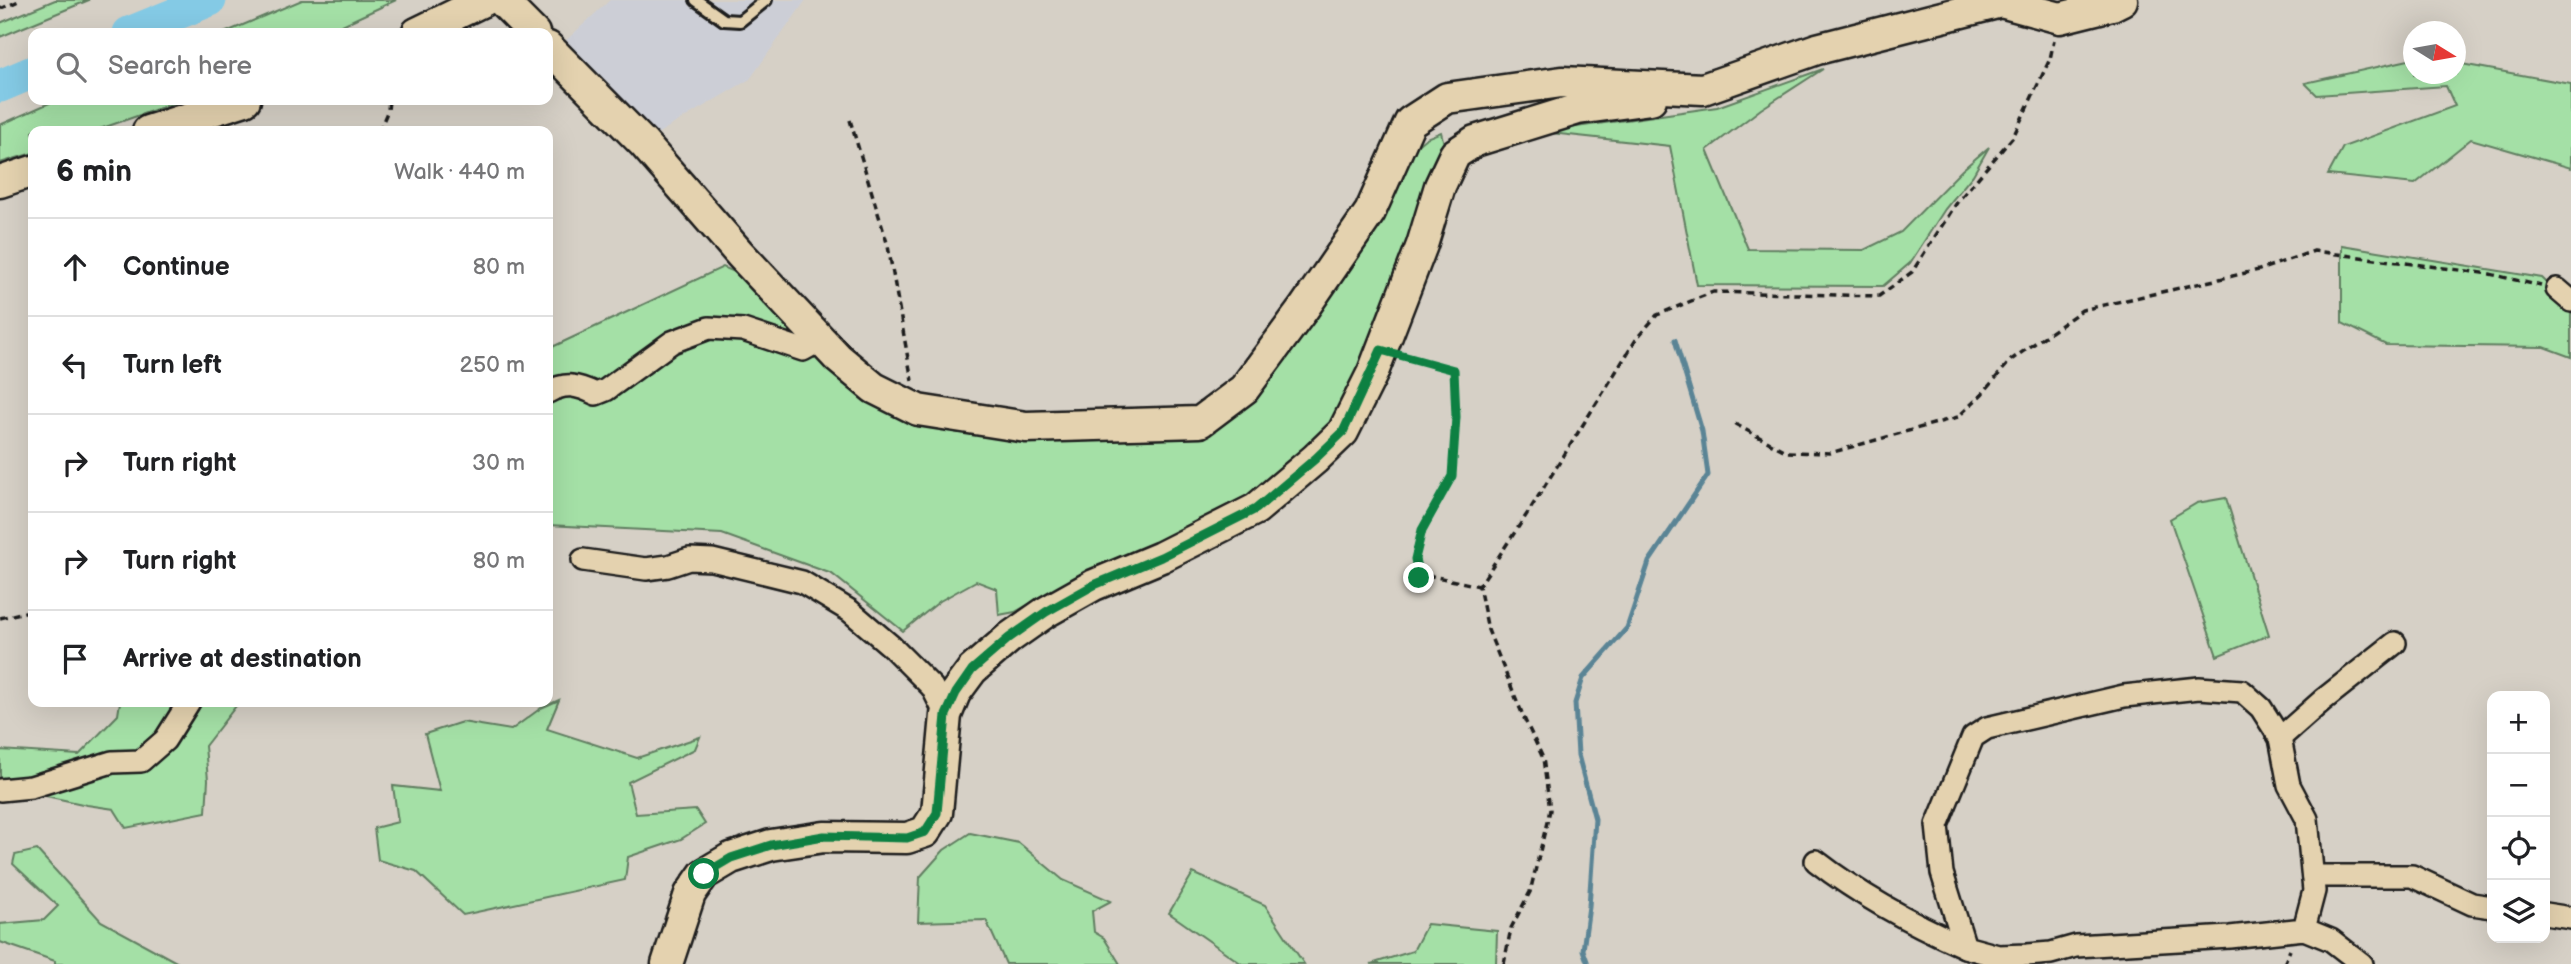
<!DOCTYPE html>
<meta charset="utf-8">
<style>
:root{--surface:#fff;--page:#f2f2f2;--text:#202124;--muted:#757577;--line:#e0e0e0}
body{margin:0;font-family:"Balsamiq Sans",sans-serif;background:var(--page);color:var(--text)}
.controls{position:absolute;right:21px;bottom:21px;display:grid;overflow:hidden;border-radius:14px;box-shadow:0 7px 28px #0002}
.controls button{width:63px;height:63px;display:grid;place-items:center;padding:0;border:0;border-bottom:2px solid var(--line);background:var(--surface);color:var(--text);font:35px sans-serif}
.compass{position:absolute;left:2403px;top:21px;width:63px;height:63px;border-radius:50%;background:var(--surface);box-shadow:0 7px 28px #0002;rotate:101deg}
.stop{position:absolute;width:21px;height:21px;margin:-16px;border:5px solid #0b8043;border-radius:50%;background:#fff}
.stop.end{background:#0b8043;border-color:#fff;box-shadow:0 2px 7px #0008}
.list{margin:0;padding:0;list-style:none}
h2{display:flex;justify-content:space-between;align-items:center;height:91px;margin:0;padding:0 28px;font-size:30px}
h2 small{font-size:23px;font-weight:400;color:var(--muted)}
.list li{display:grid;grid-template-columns:46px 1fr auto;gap:21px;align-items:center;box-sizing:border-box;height:98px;padding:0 28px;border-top:2px solid var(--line)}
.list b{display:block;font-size:26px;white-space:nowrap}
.list em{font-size:23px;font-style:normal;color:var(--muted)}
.icon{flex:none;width:38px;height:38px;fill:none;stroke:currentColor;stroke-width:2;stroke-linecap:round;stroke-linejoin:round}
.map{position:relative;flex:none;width:2571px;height:964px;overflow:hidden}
.search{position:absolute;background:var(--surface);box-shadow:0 7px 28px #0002;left:28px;top:28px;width:525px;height:77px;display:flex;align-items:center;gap:18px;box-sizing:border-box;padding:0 24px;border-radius:14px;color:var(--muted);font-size:26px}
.panel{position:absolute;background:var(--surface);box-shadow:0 7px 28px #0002;left:28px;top:126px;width:525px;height:581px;border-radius:14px}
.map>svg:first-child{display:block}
.built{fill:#ccced6}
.green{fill:#a4e0a6;stroke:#607e61;stroke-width:2}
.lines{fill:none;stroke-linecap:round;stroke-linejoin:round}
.stream{stroke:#5a8495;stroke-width:5}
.river{stroke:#84cae5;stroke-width:33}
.lane-casing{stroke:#1c1c1c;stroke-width:16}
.street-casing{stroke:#1c1c1c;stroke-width:26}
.secondary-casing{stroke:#1c1c1c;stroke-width:35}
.path{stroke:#1c1c1c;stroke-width:3.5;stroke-dasharray:7 5;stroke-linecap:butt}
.lane{stroke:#e4d2af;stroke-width:10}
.street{stroke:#e4d2af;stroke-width:21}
.secondary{stroke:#e4d2af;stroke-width:30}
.route{stroke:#0b8043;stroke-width:9}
</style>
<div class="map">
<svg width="2571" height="964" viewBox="0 0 2571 964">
<rect width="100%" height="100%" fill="#d6d0c6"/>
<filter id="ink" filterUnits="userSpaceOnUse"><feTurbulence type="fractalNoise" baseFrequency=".0143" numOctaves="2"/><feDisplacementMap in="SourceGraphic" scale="14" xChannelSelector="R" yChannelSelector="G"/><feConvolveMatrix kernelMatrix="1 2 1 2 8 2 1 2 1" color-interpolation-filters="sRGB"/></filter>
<g filter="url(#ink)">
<path class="built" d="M610,0H806L750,79L650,138L561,45Z"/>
<g class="green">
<path d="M55,0H89L0,37V23Z"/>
<path d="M302,0H396L325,33H224Z"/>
<path d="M2413,59L2414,74H2456V63L2571,84V168L2471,139L2415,184L2328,175L2343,147L2455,106L2446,86L2317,95L2305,83Z"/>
<path d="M1823,69L1761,109L1707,150L1748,249L1864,250L1901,232L1962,170L1989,147L1973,175L1945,209L1910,263L1883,286L1697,285L1670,146L1541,132L1717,107Z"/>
<path d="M56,100H183L94,131H33V153L0,163V125Z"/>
<path d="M1441,132L1445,148L1339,426L1262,495L1194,529L1074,579L1015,612L999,615L997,589L976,581L940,601L903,631L832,574L722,534L548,525V349L723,267L742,275L866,394L1194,433L1409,152L1426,138Z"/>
<path d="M2342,245L2542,278L2571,306V357L2544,347L2386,345L2342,323Z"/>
<path d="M2226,498L2269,635L2217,656L2170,519L2197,503Z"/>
<path d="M559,700L547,729L637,758L700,737L695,749L628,782L636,814L696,810L705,824L681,839L628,857L625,880L463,915L416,871L378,860L374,828L398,822L393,786L440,791L425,734L462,722L511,730L541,708Z"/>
<path d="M120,702H239L205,746L208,780L206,812L126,828L114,809L87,805L0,786V750L79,755L118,715Z"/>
<path d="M970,833L1019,843L1063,880L1111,901L1092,911L1094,932L1104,938L1120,964H1006L986,920L918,922L920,877L944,850Z"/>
<path d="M37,850L101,921L180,964H55V961L0,942V924L44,920L58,906L13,864L15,855Z"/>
<path d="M1193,873L1265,905L1304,964H1242L1169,913Z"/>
<path d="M1427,924L1497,931L1496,964H1371L1413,951Z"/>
</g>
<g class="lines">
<path class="stream" d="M1588,964L1583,950L1589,906L1595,819L1578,755L1575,703L1583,678L1627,628L1649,562L1708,475L1702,431L1675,340"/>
<g class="river">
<path d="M129,33L210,0"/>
<path d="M0,86L33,72"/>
</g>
<defs>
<path id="lane" d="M696,0L724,20L740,21L766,0"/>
<g id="street">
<path d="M2557,289L2571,301"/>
<path d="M548,392C566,382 577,385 596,394L606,390L672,342L709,328L743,330L803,350L821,340"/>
<path d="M583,560L646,569L668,566L689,559L712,560L802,582L850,611L891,646L932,687L946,715"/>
<path d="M2280,738L2323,700L2395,643"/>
<path d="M0,790L31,787L112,762L141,761L165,740L189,702"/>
<path d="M1816,861C1861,896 1913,924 1965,947"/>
<path d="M2313,876H2412L2472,904L2492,907"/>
<path d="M2545,914L2571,918"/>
<path d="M2304,929L2314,891L2307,819L2289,785L2280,738L2261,708L2242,691L2199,688L2124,696L1987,728L1973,737L1937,825L1942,873L1965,947L1998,956L2027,955L2051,953L2076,946L2230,937L2304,929L2331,940L2362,964"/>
</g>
<g id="secondary">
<path d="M501,0L534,33"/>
<path d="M417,33L485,0"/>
<path d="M548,47L644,144L740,254L838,358L874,388L918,410L1026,427L1200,422L1244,389L1304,308L1370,212L1410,122L1447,98L1562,82L1703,89L1817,49L2001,2L2060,18L2112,5L2122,0"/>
<path d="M148,131L245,100"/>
<path d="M0,182L33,171"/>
<path d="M667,964L690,894L704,874L731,858L771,845L824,837L907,838L925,832L937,813L946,715L955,693L972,670L1009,638L1046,612L1094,585L1161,557L1256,509L1315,459L1343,432L1373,372L1422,245L1440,186L1455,154L1475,141L1578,109L1651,99"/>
</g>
</defs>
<use href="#lane" class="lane-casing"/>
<use href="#street" class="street-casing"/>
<use href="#secondary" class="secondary-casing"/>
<g class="path">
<path d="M0,9L21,0"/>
<path d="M850,120L888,246L912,381"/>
<path d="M379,131L388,110L389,100"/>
<path d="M1404,356L1454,370L1456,417L1452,476L1422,530L1415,559L1419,577L1432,576L1479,586"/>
<path d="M1735,424L1787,452L1830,453L1958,417L1982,394L2011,360L2082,310L2259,270L2314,251L2490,274L2541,286"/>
<path d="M0,618L33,610"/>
<path d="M1504,964L1511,928L1530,892L1550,810L1543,758L1524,718L1488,630L1479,586L1531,508L1637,338L1657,315L1713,292L1879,296L1912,272L1958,201L2013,137L2050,59L2054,40"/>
<path d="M2284,964L2290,950"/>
</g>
<use href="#lane" class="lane"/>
<use href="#street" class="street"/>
<use href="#secondary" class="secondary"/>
</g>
</g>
<g class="lines" filter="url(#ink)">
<path class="route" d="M704,874L731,858L771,845L824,836L907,838L925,832L937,813L946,715L956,693L972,670L1009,638L1046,612L1094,585L1161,557L1256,509L1315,459L1343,432L1381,350L1454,370L1456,417L1452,476L1422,530L1415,559L1419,578"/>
</g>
</svg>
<div class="controls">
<button>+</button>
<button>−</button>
<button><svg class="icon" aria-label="locate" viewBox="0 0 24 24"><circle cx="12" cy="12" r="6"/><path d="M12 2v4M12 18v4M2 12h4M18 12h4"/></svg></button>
<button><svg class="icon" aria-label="layers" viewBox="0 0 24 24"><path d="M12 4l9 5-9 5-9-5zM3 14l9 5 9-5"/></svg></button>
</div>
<svg class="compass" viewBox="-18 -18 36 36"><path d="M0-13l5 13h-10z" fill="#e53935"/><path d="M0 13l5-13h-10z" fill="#757577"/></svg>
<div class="stop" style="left:704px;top:874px"></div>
<div class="stop end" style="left:1419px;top:578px"></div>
<div class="search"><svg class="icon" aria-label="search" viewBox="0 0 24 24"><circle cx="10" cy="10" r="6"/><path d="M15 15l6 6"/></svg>Search here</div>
<section class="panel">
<h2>6 min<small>Walk · 440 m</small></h2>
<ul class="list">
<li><svg class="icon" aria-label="ahead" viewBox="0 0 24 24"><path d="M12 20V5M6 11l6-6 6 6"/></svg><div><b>Continue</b></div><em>80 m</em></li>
<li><svg class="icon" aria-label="left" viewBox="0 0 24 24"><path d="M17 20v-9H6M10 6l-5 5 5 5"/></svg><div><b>Turn left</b></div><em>250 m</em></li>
<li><svg class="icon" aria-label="right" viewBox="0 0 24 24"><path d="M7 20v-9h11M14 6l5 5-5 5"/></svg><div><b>Turn right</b></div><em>30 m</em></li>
<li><svg class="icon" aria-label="right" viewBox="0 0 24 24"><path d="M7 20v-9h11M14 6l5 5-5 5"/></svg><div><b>Turn right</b></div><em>80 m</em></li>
<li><svg class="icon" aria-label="arrive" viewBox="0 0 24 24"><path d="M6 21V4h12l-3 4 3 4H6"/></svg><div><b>Arrive at destination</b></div></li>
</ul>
</section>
</div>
